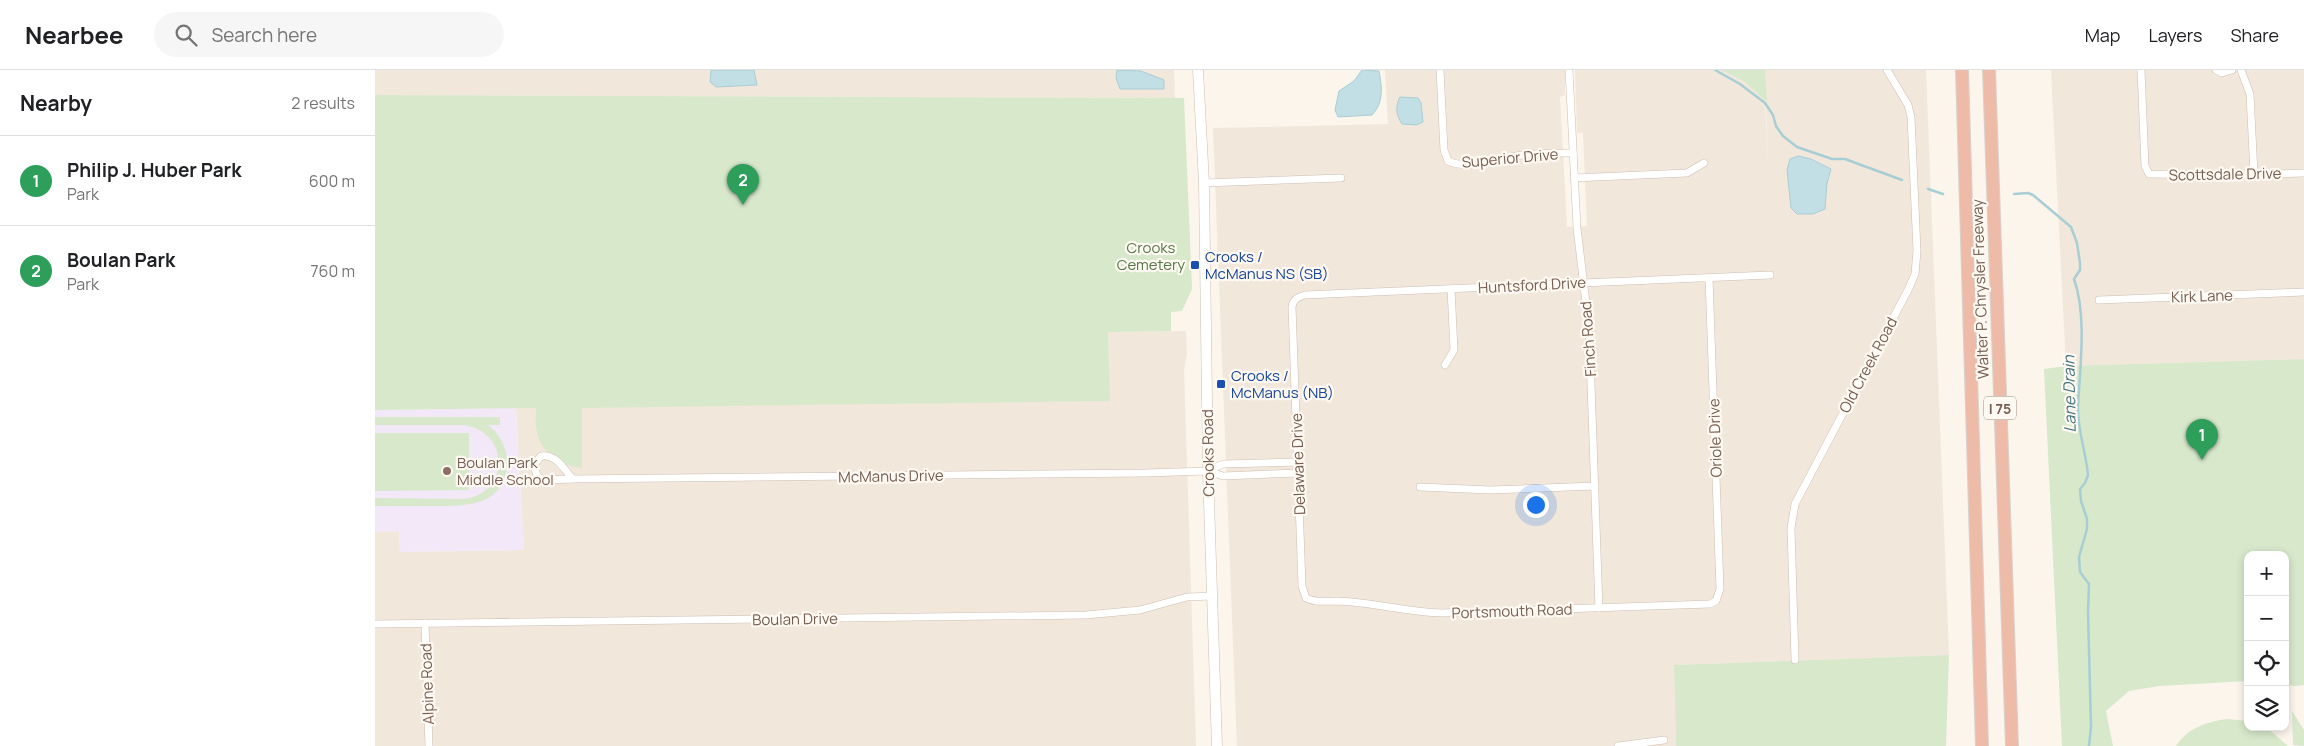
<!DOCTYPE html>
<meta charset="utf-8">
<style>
:root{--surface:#fff;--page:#f6f6f6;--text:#202124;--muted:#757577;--line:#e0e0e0;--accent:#d93025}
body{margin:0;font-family:Manrope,sans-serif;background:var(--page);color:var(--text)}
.controls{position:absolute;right:15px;bottom:15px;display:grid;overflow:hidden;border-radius:10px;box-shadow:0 2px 8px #0003}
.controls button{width:45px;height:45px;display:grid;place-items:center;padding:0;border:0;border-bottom:1px solid var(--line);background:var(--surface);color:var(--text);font:25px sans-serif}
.you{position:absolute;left:1160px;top:434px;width:18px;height:18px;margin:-12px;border:4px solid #fff;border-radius:50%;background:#1a73e8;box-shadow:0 0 0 8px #1a73e833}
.badge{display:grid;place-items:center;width:32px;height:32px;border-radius:50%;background:var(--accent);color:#fff;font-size:16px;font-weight:700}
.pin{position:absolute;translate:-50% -41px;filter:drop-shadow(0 1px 2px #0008)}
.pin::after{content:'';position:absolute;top:26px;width:18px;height:15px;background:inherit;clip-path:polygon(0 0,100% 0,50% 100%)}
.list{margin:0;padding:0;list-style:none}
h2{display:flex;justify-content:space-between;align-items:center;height:65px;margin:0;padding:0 20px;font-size:21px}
h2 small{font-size:16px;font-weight:400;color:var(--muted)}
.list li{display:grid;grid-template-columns:32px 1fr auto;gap:15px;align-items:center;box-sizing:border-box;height:90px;padding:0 20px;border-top:1px solid var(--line)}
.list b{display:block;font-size:19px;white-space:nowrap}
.list p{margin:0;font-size:16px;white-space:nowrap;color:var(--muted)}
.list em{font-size:16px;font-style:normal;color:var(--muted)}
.icon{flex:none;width:28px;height:28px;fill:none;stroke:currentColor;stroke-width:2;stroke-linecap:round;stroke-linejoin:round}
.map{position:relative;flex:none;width:1929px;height:676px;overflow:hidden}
header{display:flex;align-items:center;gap:30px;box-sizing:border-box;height:70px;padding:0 25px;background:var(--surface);border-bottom:1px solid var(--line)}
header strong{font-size:24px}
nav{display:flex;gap:28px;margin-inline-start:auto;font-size:18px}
.search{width:350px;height:45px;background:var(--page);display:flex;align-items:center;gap:12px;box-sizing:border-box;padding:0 18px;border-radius:28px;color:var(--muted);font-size:19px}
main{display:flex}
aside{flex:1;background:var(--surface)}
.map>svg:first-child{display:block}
.residential{fill:#f2e7db}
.education{fill:#f2e8f8}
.green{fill:#d7e8cb}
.water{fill:#c1dfe4;stroke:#a8ced5}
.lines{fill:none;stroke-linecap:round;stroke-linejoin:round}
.stream{stroke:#a8ced5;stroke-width:2.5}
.minor-casing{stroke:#cdbeb2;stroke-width:8}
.secondary-casing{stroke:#cfbeb0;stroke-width:11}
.motorway-casing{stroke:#d8d2ce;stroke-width:14}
.minor{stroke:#fff;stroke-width:7}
.secondary{stroke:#fff;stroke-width:10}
.motorway{stroke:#efbba9;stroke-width:12}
.transit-dot{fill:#1a4fb4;stroke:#fef9f2;stroke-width:2}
.education-dot{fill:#8d6e63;stroke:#fef9f2;stroke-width:2}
.labels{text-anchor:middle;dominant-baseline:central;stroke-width:4.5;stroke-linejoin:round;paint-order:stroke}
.shield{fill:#fef9f2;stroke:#9e8c81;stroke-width:1}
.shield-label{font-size:14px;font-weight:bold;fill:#755d50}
.street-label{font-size:15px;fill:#755d50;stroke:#fef9f2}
.park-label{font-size:15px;fill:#577949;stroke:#fef9f2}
.transit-label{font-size:15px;fill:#164399;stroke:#fef9f2;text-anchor:start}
.education-label{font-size:15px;fill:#785e54;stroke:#fef9f2;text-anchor:start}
.water-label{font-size:16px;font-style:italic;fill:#48767f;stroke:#fef9f2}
</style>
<header>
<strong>Nearbee</strong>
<div class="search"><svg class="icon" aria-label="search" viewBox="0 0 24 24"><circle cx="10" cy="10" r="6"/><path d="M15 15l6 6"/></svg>Search here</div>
<nav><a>Map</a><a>Layers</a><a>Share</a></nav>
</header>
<main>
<aside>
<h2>Nearby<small>2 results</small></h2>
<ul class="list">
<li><span class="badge" style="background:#2e9e5b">1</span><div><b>Philip J. Huber Park</b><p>Park</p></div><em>600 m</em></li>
<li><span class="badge" style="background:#2e9e5b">2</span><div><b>Boulan Park</b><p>Park</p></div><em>760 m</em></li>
</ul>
</aside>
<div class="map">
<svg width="1929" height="676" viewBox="0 0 1929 676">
<rect width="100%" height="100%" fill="#fbf5ec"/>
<g class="residential">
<path d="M0,0H799L800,28L0,25Z"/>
<path d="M1010,0H1190V25L1185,27L1192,157L1212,156L1208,63H1202L1200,0H1389L1393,99L1390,0H1551L1574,585L1299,595L1301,676H862L838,58L1013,54Z"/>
<path d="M1676,0H1929V289L1691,296Z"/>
<path d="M811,261L812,284L809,300L821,676H0V462L24,461L25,482L149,480L141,338L734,331L733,262Z"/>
</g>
<path class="education" d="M141,338L149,480L25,482L24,461L0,462V340Z"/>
<g class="green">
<path d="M1347,0H1390L1392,32L1369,11Z"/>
<path d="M0,25L809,28L817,219L807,241L796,242V261L733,262L735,331L207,338V398C186,396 167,384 162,362C160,354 161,346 161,338L0,340Z"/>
<path d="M1929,289V615L1921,616L1910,615V485H1873V611L1784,616L1754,621L1731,641L1738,676H1687L1669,299L1691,296Z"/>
<path d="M0,347H125V355H113C125,364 133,379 132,395C128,439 87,436 54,436C36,436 18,436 0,436V428L89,429C136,423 135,361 88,355H0Z"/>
<path d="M94,363V420L0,421V363Z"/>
<path d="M1574,585L1571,676H1301L1299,595Z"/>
<path d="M1917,641L1929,660V676L1918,675Z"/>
<path d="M1852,649L1873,651V657L1892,658L1913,676H1801C1813,658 1831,652 1852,649Z"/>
</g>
<g class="water">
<path d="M336,0H379L382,15L341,17L335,12Z"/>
<path d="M742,0L766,1L789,10V19H745L741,8Z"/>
<path d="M987,0L1004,1C1007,18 1009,32 997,45L963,47L960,40L964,21L979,11Z"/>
<path d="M1025,27L1043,28L1046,33L1048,52L1041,55L1027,54C1021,45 1020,37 1025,27Z"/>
<path d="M1423,86L1436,89L1456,99L1452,113L1450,139L1438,144H1422L1416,138L1412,100L1415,89Z"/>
</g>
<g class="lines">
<g class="stream">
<path d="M1340,0L1365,14L1390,33L1398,45L1401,56L1408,66L1422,77L1457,89H1470L1527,110"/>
<path d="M1553,119L1568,124"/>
<path d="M1639,124L1653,123L1658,125L1696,157L1702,173L1705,193V200L1699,209C1712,245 1705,298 1703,336C1702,359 1711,382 1713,405L1710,413L1705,419L1706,431L1712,449V459L1704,487L1705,502L1714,514L1713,542L1716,657L1714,676"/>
</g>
<defs>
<g id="minor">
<path d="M1065,0L1069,80L1073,91C1094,101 1126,88 1147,85C1163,83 1181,83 1198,83"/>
<path d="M1194,0L1202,158L1214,258L1224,538"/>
<path d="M1766,0L1770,96L1774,104L1870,105L1929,103"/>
<path d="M1841,0L1847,3L1857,0"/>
<path d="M1866,0L1875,24L1879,104"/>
<path d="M1199,108L1312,103L1329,93"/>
<path d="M829,113L966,108"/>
<path d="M1334,208L1345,519L1341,531L1335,534L1067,543C1031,542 997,532 961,531C951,531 940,533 931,528L927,516L917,237C918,229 923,227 930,225L1395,205"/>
<path d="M1724,230L1929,222"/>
<path d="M1070,295L1079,280L1076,219"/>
<path d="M833,401L848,394L923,392"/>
<path d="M198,409C189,400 181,383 166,386L159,395L162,406L168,410L198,409L771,403L833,401L848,406L923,403"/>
<path d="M1045,417L1115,420L1220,416"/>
<path d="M50,553L54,676"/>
<path d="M0,554L711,545L765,540L812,527L837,526"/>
<path d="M1420,590L1416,458L1420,434L1533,220L1540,204L1542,181L1536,47L1533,35L1512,0"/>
<path d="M1243,676L1289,670"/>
</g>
<path id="secondary" d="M823,0L829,113L833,401L842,676"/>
<g id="motorway">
<path d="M1587,0L1607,676"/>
<path d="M1614,0L1637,676"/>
</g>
</defs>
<use href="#minor" class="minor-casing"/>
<use href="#secondary" class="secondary-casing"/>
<use href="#motorway" class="motorway-casing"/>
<use href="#minor" class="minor"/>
<use href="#secondary" class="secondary"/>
<use href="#motorway" class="motorway"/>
</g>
<g class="transit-dot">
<rect x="815" y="190" width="10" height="10" rx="2.5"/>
<rect x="841" y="309" width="10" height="10" rx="2.5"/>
</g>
<circle class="education-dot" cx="72" cy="401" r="5"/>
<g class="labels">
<rect class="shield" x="1609" y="326.5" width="32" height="23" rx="4"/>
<g class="shield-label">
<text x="1625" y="338">I 75</text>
</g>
<g class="street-label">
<text transform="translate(1135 88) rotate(-5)">Superior Drive</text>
<text transform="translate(1850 104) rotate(-1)">Scottsdale Drive</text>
<text transform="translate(1157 215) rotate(-3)">Huntsford Drive</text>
<text transform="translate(1605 219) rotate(-92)">Walter P. Chrysler Freeway</text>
<text transform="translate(1827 226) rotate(-2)">Kirk Lane</text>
<text transform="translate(1213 269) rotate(-94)">Finch Road</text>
<text transform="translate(1493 295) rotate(-62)">Old Creek Road</text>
<text transform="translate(1340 368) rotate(-92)">Oriole Drive</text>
<text transform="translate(833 383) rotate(-91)">Crooks Road</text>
<text transform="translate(923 394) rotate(-92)">Delaware Drive</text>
<text transform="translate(516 406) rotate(-1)">McManus Drive</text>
<text transform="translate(1137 541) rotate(-2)">Portsmouth Road</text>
<text transform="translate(420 549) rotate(-1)">Boulan Drive</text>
<text transform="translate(52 614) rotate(-92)">Alpine Road</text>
</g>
<g class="park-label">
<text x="776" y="177">Crooks<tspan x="776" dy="17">Cemetery</tspan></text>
</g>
<g class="transit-label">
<text x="830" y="186">Crooks /<tspan x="830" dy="17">McManus NS (SB)</tspan></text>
<text x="856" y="305">Crooks /<tspan x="856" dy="17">McManus (NB)</tspan></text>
</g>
<g class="education-label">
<text x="82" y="392">Boulan Park<tspan x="82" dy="17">Middle School</tspan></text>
</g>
<g class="water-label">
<text transform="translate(1694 324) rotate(-91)">Lane Drain</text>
</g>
</g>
</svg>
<div class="controls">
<button>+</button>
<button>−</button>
<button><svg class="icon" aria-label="locate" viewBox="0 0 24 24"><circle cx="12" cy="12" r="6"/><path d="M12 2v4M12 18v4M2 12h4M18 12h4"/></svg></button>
<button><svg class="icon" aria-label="layers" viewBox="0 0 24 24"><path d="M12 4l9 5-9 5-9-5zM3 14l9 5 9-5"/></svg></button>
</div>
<div class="you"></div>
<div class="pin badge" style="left:1827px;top:390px;background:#2e9e5b">1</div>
<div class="pin badge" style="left:368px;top:135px;background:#2e9e5b">2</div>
</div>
</main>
